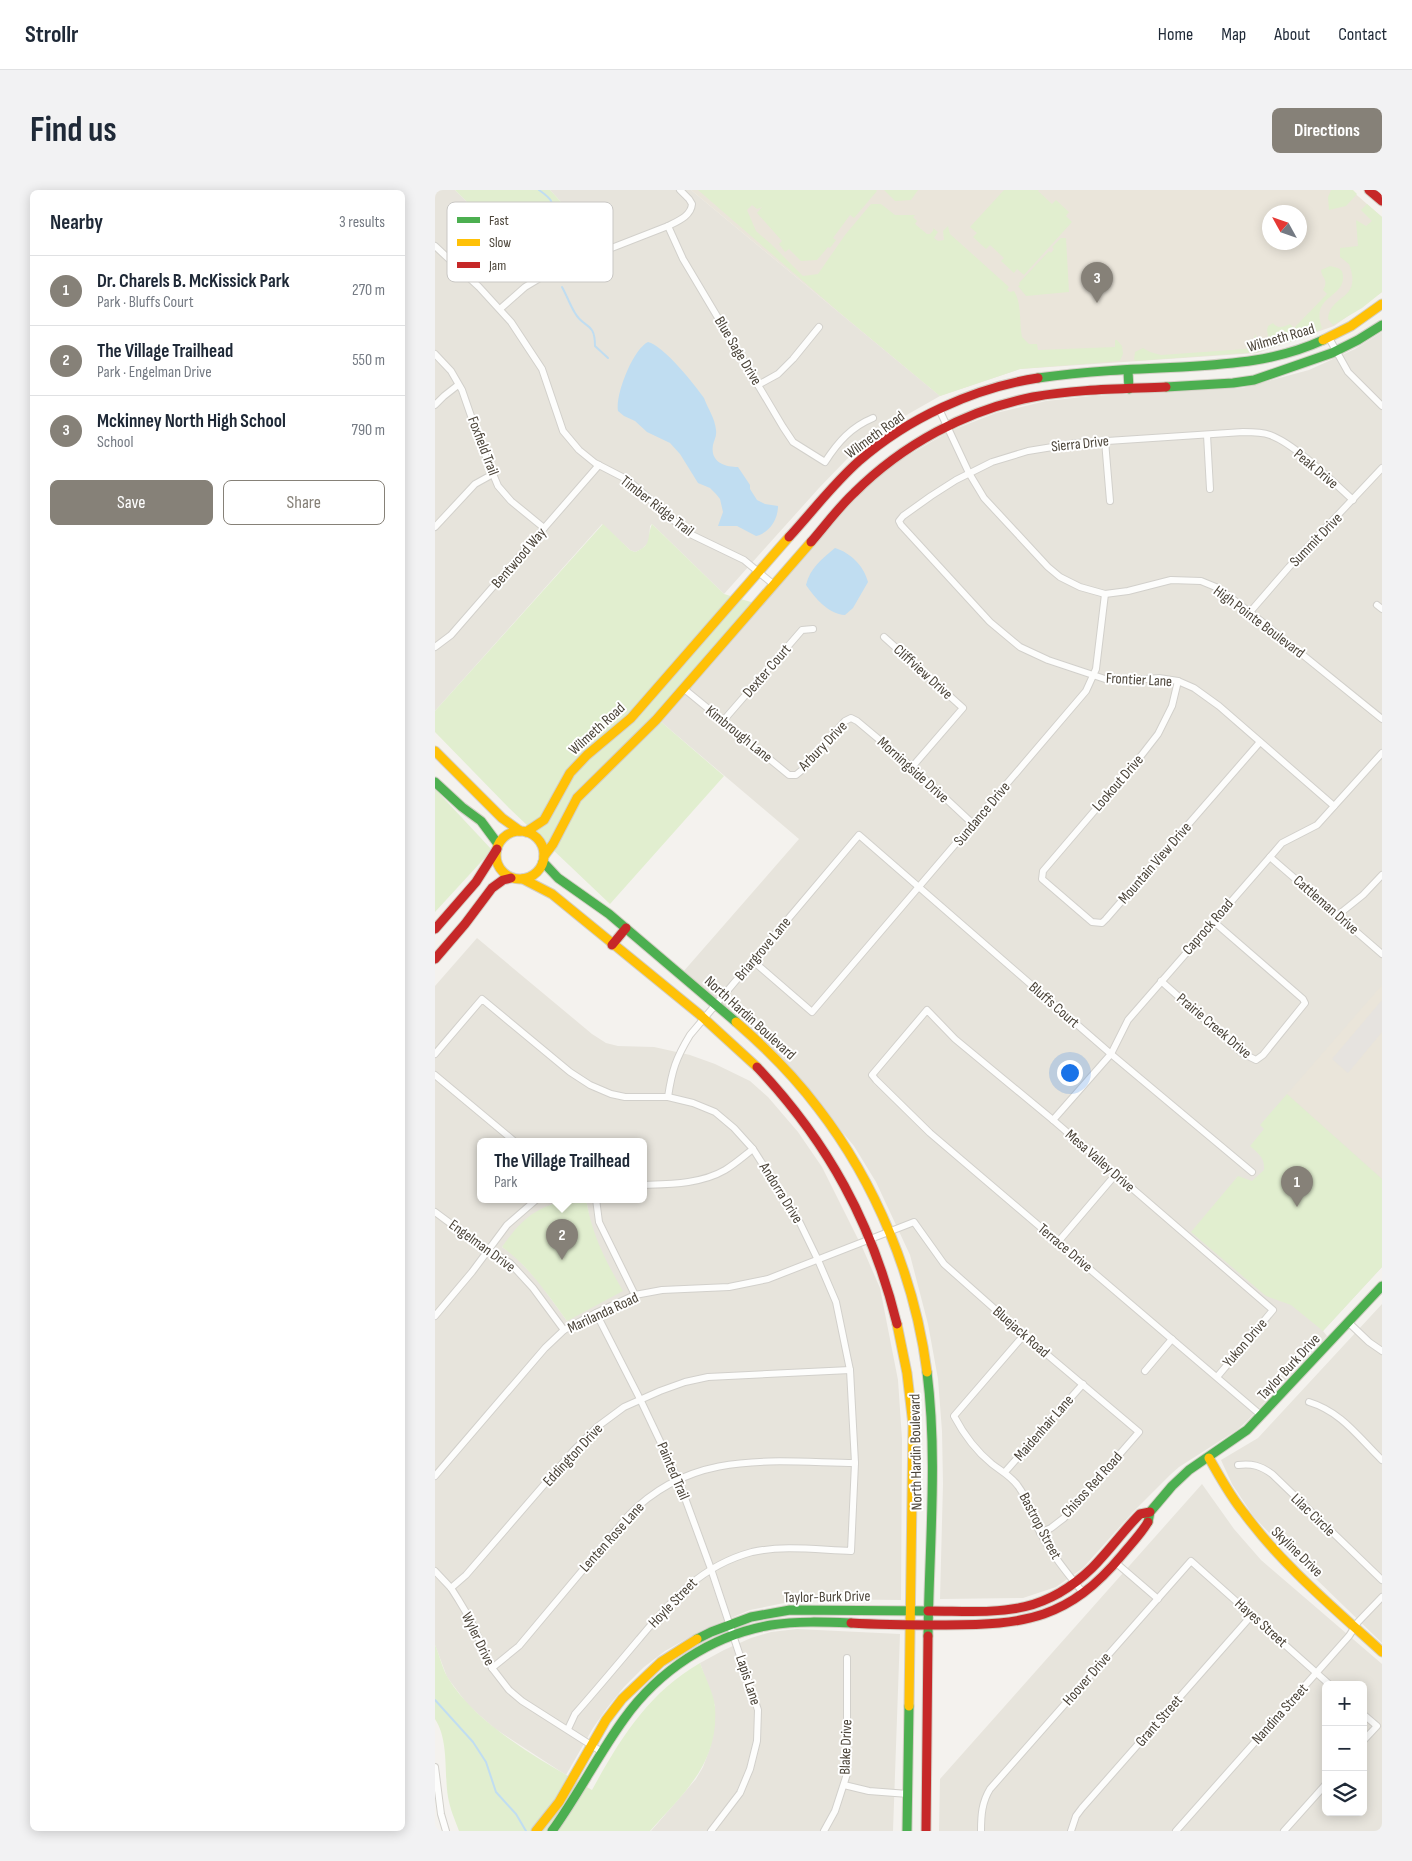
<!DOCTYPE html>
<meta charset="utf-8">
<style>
:root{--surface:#fff;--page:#f2f2f3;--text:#1f2937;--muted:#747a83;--line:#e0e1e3;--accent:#868178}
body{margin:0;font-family:"Sofia Sans Condensed",sans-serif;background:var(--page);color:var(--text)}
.controls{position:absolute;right:15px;bottom:15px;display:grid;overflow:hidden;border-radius:8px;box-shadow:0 2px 12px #0003}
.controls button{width:45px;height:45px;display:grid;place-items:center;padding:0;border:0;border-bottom:1px solid var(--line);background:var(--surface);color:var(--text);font:25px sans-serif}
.compass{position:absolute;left:827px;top:15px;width:45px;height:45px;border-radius:50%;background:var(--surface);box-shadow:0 2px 12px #0003;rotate:310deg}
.you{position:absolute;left:634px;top:882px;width:18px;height:18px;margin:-12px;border:4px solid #fff;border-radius:50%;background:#1a73e8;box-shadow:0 0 0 8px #1a73e833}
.badge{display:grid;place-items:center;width:32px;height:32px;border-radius:50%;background:var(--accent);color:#fff;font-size:16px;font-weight:700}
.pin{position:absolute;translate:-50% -41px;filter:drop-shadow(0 1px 2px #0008)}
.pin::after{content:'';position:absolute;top:26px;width:18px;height:15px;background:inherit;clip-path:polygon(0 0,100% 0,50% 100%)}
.popup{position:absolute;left:42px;top:948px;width:170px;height:65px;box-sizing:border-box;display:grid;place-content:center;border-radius:8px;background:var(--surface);filter:drop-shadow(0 1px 4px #0005);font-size:16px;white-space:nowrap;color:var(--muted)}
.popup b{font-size:19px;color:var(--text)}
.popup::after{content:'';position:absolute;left:50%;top:100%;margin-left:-10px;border:10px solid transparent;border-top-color:var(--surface)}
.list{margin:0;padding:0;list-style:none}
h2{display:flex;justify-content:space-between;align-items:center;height:65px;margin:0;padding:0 20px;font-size:21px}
h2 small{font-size:16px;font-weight:400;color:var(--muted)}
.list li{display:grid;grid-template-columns:32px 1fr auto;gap:15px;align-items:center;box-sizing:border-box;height:70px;padding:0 20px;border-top:1px solid var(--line)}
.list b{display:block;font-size:19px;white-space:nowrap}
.list p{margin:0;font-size:16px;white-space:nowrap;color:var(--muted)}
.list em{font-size:16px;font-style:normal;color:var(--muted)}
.actions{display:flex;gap:10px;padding:15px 20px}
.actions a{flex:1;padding:11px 0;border:1px solid var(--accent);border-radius:8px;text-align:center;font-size:18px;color:var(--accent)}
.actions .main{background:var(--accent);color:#fff}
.icon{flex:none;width:28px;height:28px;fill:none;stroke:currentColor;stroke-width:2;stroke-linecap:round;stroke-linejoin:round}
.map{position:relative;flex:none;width:947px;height:1641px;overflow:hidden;border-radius:8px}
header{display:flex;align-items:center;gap:30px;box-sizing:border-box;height:70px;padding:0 25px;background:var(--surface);border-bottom:1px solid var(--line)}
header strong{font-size:24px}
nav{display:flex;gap:28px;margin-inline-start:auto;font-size:18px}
.intro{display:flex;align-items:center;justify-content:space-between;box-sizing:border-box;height:120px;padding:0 30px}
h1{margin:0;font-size:35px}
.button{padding:12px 22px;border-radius:8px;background:var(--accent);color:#fff;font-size:18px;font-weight:700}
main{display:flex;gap:30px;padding:0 30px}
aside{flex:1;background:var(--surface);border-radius:8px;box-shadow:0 2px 12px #0003}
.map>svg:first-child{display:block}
.residential{fill:#e7e4dc;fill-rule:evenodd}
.education{fill:#eae5da;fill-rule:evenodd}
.green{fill:#e1eecf}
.parking{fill:#e6e3df}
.water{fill:#c0ddf1}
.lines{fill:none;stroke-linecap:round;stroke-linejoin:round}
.stream{stroke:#c0ddf1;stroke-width:2}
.street-casing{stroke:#d2d0cb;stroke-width:8}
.fast-casing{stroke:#d3cfc5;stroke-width:11}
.slow-casing{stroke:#d3cfc5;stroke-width:11}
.jam-casing{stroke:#d3cfc5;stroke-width:11}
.street{stroke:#fdfdfc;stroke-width:6}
.fast{stroke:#4caf50;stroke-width:9}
.slow{stroke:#ffc107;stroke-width:9}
.jam{stroke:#c62828;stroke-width:9}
.labels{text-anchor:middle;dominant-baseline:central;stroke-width:4;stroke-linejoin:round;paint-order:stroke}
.street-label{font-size:15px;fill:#4b4439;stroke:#fff}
.key{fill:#fff;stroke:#c9c7c4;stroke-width:1}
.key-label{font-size:14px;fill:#4b4439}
</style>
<header>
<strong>Strollr</strong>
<nav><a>Home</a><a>Map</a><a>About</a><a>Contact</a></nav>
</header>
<div class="intro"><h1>Find us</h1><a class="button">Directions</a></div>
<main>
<aside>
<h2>Nearby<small>3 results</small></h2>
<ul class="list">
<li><span class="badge">1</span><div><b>Dr. Charels B. McKissick Park</b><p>Park · Bluffs Court</p></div><em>270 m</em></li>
<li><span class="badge">2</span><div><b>The Village Trailhead</b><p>Park · Engelman Drive</p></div><em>550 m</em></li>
<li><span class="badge">3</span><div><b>Mckinney North High School</b><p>School</p></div><em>790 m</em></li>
</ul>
<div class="actions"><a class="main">Save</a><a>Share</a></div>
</aside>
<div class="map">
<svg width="947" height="1641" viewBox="0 0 947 1641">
<rect width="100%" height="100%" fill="#f4f2ee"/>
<g class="residential">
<path d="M0,0H20L73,52L142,55L126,12L115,0H256L505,206L454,235L412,269L384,298L289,404L217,334L215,336L214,352L207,359L200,362L195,360L167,334L0,521Z"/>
<path d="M947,142V1077L888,1141L892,1146L812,1231L802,1240L744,1277L735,1285L697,1323L648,1378L621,1397L588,1408L505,1409L508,1294L507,1241L503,1189L493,1134L475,1065L441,992L419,956L391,923L248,782L364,649L225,531L413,315L437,291L467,269L515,241L561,223L611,211L657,206L807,198L874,180L920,159Z"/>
<path d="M42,748L157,844L171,853L183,856L219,857L255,865L280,874L315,891L333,907L363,942L387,977L428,1059L445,1098L463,1190L467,1249L466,1410L379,1409L354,1412L315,1420L269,1439L230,1461L209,1477L189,1497L172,1518L158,1538L131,1585L59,1538L33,1515L12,1487L0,1455V796ZM46,951H208V1009H151L155,1031L162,1053L172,1074L132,1131L103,1091L79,1065L67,1057L115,1015L140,1009H46Z"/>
<path d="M947,1114V1453L844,1353L819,1327L797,1294L786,1270L823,1248Z"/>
<path d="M767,1294L799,1339L826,1370L947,1474V1641H504L505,1589ZM891,1495H928V1622H891Z"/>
<path d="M362,1439L465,1444L458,1641H216L261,1589L268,1577L275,1558L278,1544L280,1516L265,1473L289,1460L316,1448L336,1442Z"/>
</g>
<g class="education">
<path d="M256,0H916L947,27V102L899,136L822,163L585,179L505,206ZM834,22H864V52H834Z"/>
<path d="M947,795V989L852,904Z"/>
</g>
<g class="green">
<path d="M20,0H115L126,12L142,55L100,71L73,52Z"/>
<path d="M263,0H441L442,1L419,28L415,25L398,48L401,50L395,58L393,57L382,70L366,71L354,59L350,62L344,54L347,51L322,23L327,17L322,19L317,15L312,20L321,41L336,54L368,86L383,84L410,45L436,14H446L460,25H480L478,27L482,31L480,34L492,44H495L498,41V38L503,42L499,48L503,51L509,50L508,41L513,36L515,44L574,97L572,100L575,102L579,101C587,114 584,132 587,147L594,154H602L603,160L680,157V150H682L687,156L688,164L685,171L585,179L505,206L405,123Z"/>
<path d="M449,0H483L476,10L460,11Z"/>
<path d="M569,0H604L603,1L617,14L621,10L634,22L631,26L637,32L589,85L582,79L579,83L566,71L569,68L555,55L551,59L538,47L542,43L535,37Z"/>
<path d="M896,0H918L922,4L911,16L894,20L893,7Z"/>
<path d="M932,14L947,27V102L927,118L898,135L893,129C895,103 928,111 914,74L905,67V58L923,56L921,30L931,36L937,31L926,20Z"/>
<path d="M626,48H631L634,102L591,106L583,96L585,95L584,93L614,61L616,63L619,59L617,57Z"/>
<path d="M895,76L903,78L907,81C915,109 874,103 887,138L875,146L835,158L832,140L833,136L838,133C842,139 849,137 855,134L859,138L892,104L888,100C894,89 887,89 886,80Z"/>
<path d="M820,144L825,160L823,162L700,171L699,169L700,162L708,158L715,162L726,165L811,159L818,154Z"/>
<path d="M168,334L195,360L200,362C218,355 211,348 217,334L289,404L326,415L225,531L289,586L175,714L74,618L0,542V521Z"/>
<path d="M0,599L57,660L0,722Z"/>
<path d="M852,904L947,989V1077L888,1141L856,1115L831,1106L756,1042L803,986L817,991L829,980C830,968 824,964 815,956L829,939L825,935Z"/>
<path d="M140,1009H151C157,1045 170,1070 188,1101L132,1131C112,1104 94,1076 67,1057C88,1027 103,1015 140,1009Z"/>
<path d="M0,1455C5,1466 7,1478 13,1488C42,1536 109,1572 157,1600C185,1549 213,1503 265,1473C269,1485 279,1504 280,1517C284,1573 249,1603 215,1641H24C20,1630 15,1619 13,1607C9,1583 14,1550 0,1529Z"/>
</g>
<path class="parking" d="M947,810V842L913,883L897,869Z"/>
<g class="water">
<path d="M213,152C228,155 260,195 269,208C273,219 280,228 281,240C282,246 279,250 278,255C275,272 290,277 303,277L315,295V299L322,310L330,314L343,316C343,330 334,343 321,346L302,336H283L288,322L285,309L281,304L275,298L263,293L245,264L235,253L212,242L200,231L189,226L183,221C180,205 198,159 213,152Z"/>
<path d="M400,358C416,363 429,376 433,392L418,418L410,425C393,424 380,408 371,395C375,378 387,369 400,358Z"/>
</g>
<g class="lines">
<g class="stream">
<path d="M104,0C108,3 114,7 116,11C122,23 114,45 116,60"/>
<path d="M127,97C132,106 135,115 140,123C149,139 160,131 160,156L173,168"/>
<path d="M0,1510L38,1552L51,1572L61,1602L81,1624L91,1641"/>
</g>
<defs>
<g id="street">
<path d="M233,36L248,69L348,237L358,252L390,272C403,252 416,237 438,228"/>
<path d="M0,56L44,97L76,132L107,179L128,241L144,260L160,273L193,290L253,343L309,370L338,394"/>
<path d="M65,119L90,97L115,82L233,36C243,31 256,26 257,14L254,9L245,0"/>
<path d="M894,148L913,182L947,216"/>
<path d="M0,164L16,181L27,200L46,255L63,296L76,311L109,338"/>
<path d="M323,195L343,184L358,169L384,137"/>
<path d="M0,215L9,206L23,195"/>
<path d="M504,219L534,283L549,308L613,377L625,387L645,397L670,404L693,401L736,390L766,391L783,398L821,427L947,529"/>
<path d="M772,245L775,299"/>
<path d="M670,251L675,311"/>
<path d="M0,337L40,294L58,284"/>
<path d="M942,415L947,419"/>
<path d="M815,422L854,377L947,278"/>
<path d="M449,447L528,518L477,577"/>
<path d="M0,457L16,445L164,275"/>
<path d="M743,491L737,516L723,544L702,571L608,681L607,689L657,732L667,733L671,729L825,552"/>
<path d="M248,498L354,585H361L367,580L410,531L416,528L422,531L477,577L538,634"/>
<path d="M288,531L367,440L378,439"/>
<path d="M899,616L784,516L759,498L743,491L724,488L686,491L673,490L613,470L585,457L555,432L466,335L464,331L468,326L496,306L521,290L557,272L593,261L642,253L808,242C818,242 827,242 835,245C860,254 898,292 918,310"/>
<path d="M835,667L947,764"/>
<path d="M903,725L928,705L947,685"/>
<path d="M318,771L377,822L651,501L661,479L670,404"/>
<path d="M726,791L807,863L821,870L828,865L870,813L868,809L778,731"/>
<path d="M0,864L47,809L135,882L155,895L176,904L190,907H233L258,913L280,922L299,938L318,959L365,1033L383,1070L401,1112L415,1180L420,1273L416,1361C384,1360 348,1355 317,1362C265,1376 237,1410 204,1449C183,1474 162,1499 140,1524L133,1539"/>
<path d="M0,885L79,951"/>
<path d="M233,907C237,880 241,868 255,845L424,645L676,864L817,982"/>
<path d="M618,930L676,864L693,830L835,667L847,653L882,635L947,563"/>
<path d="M208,995C235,994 266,994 290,980C300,974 309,966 318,959"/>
<path d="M161,1009L164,1032L200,1105"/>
<path d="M0,1022L35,1048L75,1073L98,1098L129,1140"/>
<path d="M623,1052L681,984"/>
<path d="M161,1123L205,1209L243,1289L276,1379L323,1520L322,1551L315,1579L305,1603L276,1641"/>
<path d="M0,1126L37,1082L72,1035L102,1009"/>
<path d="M913,1132L934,1152L947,1161"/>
<path d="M589,1145L519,1226C528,1243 541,1261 557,1274C566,1281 576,1286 583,1296C594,1310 597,1329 606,1344C618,1366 633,1384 649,1404"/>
<path d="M710,1181L737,1149"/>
<path d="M782,1187L838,1120L618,930L520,849L492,820L437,885L441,890L495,943L827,1226"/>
<path d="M874,1212C907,1222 924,1248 947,1270"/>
<path d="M803,1275C817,1273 826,1276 837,1284L947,1390"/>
<path d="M570,1282L648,1194"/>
<path d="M0,1286L110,1158L129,1140L161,1123L200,1105L227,1100L294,1097L333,1089L479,1032L509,1074L589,1145L704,1242L629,1328L616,1338L605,1343"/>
<path d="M680,1372L723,1409"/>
<path d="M0,1381L16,1398L23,1409L35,1429L57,1478L74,1500L87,1511L167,1562"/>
<path d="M16,1398L31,1385L139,1260L162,1237L189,1217L225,1201L250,1192L273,1187L415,1180"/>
<path d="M57,1478L84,1456L193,1326C257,1259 336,1272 420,1273"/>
<path d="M928,1524L942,1536L928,1551"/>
<path d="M0,1577L6,1624L11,1641"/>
<path d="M409,1595L434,1601L473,1604"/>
<path d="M389,1641L400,1621L412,1584V1468"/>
<path d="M546,1641C546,1625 547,1612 555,1599L756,1371L895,1495"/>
<path d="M636,1641L641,1626L647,1618L817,1425"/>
<path d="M741,1641L914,1446L923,1432L947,1407"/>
<path d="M849,1641L891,1594"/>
</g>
<g id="fast">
<path d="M693,181L694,199"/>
<path d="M603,188C651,181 699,179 747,177C796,174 843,171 888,150"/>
<path d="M731,197L798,193L819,190L897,163L923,150L947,135"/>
<path d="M0,592L27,617L46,631L63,654"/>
<path d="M108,672L123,688L174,724L301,832"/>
<path d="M492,1182C503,1270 494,1358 493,1446"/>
<path d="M713,1332L715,1322L737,1296L754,1280L812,1240L947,1096"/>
<path d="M262,1449L276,1442L316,1427L355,1420L493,1421"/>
<path d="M117,1641C143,1605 163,1565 189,1529C223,1481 277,1445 336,1435C362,1431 389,1432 416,1433"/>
<path d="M472,1641L474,1516"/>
</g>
<g id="slow">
<path d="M888,150L916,136L947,114"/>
<path d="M0,561L67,628L85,641"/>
<circle cx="85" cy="665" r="24"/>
<path d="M91,642L109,630L135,583L152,565L196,528L354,347"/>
<path d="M109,666L118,654L142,608L221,530L376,352"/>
<path d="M88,689L117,704L264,824L322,877"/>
<path d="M301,832C331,858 359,886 383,918C441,993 480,1088 492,1182"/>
<path d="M462,1134L472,1183L478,1235L474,1516"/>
<path d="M774,1268C785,1287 795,1306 809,1323C848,1376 899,1418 947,1462"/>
<path d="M101,1641L124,1612L171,1530L187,1509L226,1472L262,1449"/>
</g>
<g id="jam">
<path d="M934,0L947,11"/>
<path d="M354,347C377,322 398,294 424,271C473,228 539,198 603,188"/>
<path d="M376,352C390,336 403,318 419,303C467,255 531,220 598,207C641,199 687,199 731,197"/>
<path d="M0,739L41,692L62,659"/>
<path d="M177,755L191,738"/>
<path d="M0,769L30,734L57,698L68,690L76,688"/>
<path d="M322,877C393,952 437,1033 462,1134"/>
<path d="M493,1421C560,1421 604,1429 657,1378C674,1361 688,1341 705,1324L715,1322"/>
<path d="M416,1433C447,1435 479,1435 511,1435C590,1435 634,1429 687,1365C696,1354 706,1344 713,1332"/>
<path d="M491,1641L493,1446"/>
</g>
</defs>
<use href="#street" class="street-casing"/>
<use href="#fast" class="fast-casing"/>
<use href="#slow" class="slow-casing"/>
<use href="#jam" class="jam-casing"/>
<use href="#street" class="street"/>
<use href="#fast" class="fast"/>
<use href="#slow" class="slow"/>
<use href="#jam" class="jam"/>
</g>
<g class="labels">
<g class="street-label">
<text transform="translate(846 148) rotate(-16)">Wilmeth Road</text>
<text transform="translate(303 161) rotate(59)">Blue Sage Drive</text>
<text transform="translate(440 245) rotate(-36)">Wilmeth Road</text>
<text transform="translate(645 254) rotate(-6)">Sierra Drive</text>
<text transform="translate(48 256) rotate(69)">Foxfield Trail</text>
<text transform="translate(881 279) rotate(40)">Peak Drive</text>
<text transform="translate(222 316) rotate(38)">Timber Ridge Trail</text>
<text transform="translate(881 350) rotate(-46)">Summit Drive</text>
<text transform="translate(84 368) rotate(-49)">Bentwood Way</text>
<text transform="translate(824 432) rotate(37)">High Pointe Boulevard</text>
<text transform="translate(332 481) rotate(-49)">Dexter Court</text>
<text transform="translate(488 482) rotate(42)">Cliffview Drive</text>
<text transform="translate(704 490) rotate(3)">Frontier Lane</text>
<text transform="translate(162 539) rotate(-42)">Wilmeth Road</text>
<text transform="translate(304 544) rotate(39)">Kimbrough Lane</text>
<text transform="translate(388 556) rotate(-46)">Arbury Drive</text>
<text transform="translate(478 580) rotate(42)">Morningside Drive</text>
<text transform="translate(683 593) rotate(-49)">Lookout Drive</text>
<text transform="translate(547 624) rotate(-50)">Sundance Drive</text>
<text transform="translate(720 673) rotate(-49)">Mountain View Drive</text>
<text transform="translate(891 715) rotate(41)">Cattleman Drive</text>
<text transform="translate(773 737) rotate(-49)">Caprock Road</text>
<text transform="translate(328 759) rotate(-50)">Briargrove Lane</text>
<text transform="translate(619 815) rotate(41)">Bluffs Court</text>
<text transform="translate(315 828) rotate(42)">North Hardin Boulevard</text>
<text transform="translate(779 836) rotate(40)">Prairie Creek Drive</text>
<text transform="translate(665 971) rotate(41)">Mesa Valley Drive</text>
<text transform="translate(346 1003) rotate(58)">Andorra Drive</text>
<text transform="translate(47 1056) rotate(36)">Engelman Drive</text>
<text transform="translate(630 1058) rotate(40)">Terrace Drive</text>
<text transform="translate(168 1123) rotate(-25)">Marilanda Road</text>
<text transform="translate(586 1142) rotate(41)">Bluejack Road</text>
<text transform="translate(810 1153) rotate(-49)">Yukon Drive</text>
<text transform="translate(854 1177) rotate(-47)">Taylor Burk Drive</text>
<text transform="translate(609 1238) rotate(-49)">Maidenhair Lane</text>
<text transform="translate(481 1262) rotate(-91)">North Hardin Boulevard</text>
<text transform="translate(138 1265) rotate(-47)">Eddington Drive</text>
<text transform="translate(238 1281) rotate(67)">Painted Trail</text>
<text transform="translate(657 1295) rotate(-48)">Chisos Red Road</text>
<text transform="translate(878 1325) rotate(44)">Lilac Circle</text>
<text transform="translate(605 1336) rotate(62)">Bastrop Street</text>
<text transform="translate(177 1347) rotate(-48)">Lenten Rose Lane</text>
<text transform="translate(862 1362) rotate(44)">Skyline Drive</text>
<text transform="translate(392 1407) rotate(-1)">Taylor-Burk Drive</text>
<text transform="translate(238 1413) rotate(-46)">Hoyle Street</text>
<text transform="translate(826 1433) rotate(42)">Hayes Street</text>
<text transform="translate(43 1449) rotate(64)">Wyler Drive</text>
<text transform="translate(652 1489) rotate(-49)">Hoover Drive</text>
<text transform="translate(313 1490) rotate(72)">Lapis Lane</text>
<text transform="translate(845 1524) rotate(-48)">Nandina Street</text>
<text transform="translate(724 1531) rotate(-49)">Grant Street</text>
<text transform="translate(411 1557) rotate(-88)">Blake Drive</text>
</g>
</g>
<rect x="12" y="12" width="166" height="80" rx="8" class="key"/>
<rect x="22" y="27" width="23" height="6" fill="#4caf50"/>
<rect x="22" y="49" width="23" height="7" fill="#ffc107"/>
<rect x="22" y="72" width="23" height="6" fill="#c62828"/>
<g class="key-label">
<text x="54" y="35">Fast</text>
<text x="54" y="57">Slow</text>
<text x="54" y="80">Jam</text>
</g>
</svg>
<div class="controls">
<button>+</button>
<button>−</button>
<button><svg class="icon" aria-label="layers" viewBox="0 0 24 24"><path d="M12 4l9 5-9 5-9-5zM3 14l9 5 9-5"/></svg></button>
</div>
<svg class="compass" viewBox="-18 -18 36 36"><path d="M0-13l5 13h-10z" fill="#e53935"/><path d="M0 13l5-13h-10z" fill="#747a83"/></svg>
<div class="you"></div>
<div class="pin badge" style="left:862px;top:1017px">1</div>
<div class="pin badge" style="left:127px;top:1070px">2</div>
<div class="popup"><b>The Village Trailhead</b>Park</div>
<div class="pin badge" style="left:662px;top:113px">3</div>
</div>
</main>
